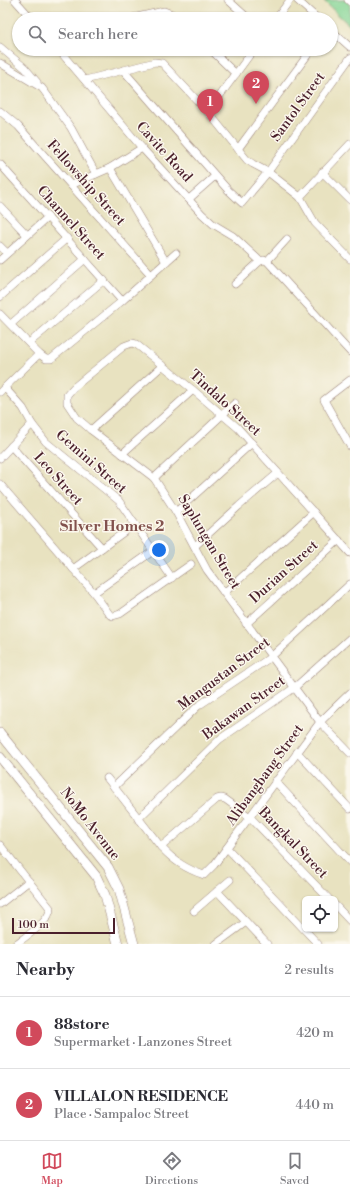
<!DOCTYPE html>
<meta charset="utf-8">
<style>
:root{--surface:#fff;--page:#f2f2f3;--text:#2b2b33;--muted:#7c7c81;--line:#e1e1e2;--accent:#d1495b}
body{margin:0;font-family:"Libre Bodoni",serif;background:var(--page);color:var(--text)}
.controls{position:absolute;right:12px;bottom:12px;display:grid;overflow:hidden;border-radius:6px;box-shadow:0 1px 3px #0004}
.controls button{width:36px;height:36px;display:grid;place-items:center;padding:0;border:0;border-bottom:1px solid var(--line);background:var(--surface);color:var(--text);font:20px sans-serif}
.scale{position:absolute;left:12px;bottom:10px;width:103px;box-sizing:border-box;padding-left:4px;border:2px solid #4a1f2b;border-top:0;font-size:11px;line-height:14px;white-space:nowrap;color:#4a1f2b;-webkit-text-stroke:3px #fbf7ec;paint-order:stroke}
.you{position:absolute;left:159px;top:550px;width:14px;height:14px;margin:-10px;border:3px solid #fff;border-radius:50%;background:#1a73e8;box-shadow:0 0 0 6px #1a73e833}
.badge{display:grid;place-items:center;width:26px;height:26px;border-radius:50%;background:var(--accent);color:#fff;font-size:13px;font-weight:700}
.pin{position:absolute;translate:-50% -33px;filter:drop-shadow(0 1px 2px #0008)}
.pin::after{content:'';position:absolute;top:21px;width:14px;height:12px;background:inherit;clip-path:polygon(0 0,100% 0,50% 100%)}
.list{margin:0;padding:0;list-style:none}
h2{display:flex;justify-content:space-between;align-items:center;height:52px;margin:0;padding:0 16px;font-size:17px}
h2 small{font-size:13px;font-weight:400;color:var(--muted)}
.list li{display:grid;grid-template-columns:26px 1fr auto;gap:12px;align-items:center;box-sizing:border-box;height:72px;padding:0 16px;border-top:1px solid var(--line)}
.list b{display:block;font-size:15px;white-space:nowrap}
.list p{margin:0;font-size:13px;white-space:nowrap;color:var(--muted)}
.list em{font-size:13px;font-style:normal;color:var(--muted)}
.icon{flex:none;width:22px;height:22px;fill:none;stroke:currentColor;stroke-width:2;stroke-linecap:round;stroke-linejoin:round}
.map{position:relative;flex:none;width:350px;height:944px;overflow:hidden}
.search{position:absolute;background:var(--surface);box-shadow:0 1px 3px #0004;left:12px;right:12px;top:12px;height:44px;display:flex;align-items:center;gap:10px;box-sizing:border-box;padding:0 14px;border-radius:22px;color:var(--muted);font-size:15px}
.sheet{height:196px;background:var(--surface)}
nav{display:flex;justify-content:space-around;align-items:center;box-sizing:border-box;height:56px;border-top:1px solid var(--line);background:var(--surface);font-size:11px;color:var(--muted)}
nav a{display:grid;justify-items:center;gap:2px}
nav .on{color:var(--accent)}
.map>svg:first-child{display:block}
.green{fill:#85d595;stroke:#687a60}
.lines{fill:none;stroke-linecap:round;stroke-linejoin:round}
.minor-casing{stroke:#998076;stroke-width:8}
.major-casing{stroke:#998076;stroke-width:10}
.minor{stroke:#fff;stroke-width:7}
.major{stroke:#fff;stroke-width:9}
.labels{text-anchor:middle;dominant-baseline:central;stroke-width:3;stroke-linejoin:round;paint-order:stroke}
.street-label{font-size:14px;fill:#4a1f2b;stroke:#fbf7ec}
.neighbourhood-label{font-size:15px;font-weight:bold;fill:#82524d;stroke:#fbf7ec}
</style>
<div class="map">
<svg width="350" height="944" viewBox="0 0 350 944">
<rect width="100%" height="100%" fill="#fbf7ec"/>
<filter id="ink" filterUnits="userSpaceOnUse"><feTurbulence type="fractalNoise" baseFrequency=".025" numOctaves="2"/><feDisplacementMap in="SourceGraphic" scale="8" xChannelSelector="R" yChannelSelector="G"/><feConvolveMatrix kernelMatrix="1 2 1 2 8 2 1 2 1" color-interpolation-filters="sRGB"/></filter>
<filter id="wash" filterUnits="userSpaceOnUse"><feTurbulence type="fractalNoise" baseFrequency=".012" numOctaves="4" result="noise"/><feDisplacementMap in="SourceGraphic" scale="16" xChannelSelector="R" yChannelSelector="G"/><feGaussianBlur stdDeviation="0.9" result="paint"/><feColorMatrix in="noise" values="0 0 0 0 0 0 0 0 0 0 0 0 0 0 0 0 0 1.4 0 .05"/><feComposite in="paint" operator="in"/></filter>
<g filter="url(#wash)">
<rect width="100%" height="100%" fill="#e8e2c0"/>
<path class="green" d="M323,0H350V26Z"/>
</g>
<g filter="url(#ink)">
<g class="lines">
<defs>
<g id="minor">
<path d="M15,0L32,19"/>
<path d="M228,0L249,19"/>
<path d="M297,0L318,19"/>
<path d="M348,0L350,2"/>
<path d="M128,19L164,11L172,14L177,19"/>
<path d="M276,19L290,0"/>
<path d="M331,30L350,47"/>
<path d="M0,47L25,68L37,82"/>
<path d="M58,49L142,148L202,214L213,224L233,236L260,261"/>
<path d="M210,49L236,74"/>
<path d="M0,63L42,88L71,128L96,174"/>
<path d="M123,70L228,190L242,203L268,172L350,58"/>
<path d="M85,80L155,62L162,63L208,112L247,160L253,164L268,172L300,197L315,223L350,259"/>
<path d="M0,111L18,126L151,275"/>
<path d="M208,112L254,49"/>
<path d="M238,149L312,49"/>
<path d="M0,164L122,301"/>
<path d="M110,168L166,262"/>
<path d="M322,172L350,200"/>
<path d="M71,185L110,168L142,148"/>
<path d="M300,197L350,144"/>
<path d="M189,199L215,176"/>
<path d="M0,206L27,235"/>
<path d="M0,246L7,253"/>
<path d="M0,260L48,217"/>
<path d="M267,261L287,239"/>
<path d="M235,284L260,261L264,260L267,261L350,352"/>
<path d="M0,297L67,238"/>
<path d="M0,314L39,354L46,359H51L122,301L176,253"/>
<path d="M11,324L85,259"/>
<path d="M29,343L104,280"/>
<path d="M350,380L324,400L350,446"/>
<path d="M5,388L23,408L32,424L46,442L119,501L172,578"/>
<path d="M0,392L39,354"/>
<path d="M91,430L162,366"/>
<path d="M11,446L102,548"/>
<path d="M122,454L193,390"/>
<path d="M0,458L32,424"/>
<path d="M154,478L235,403"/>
<path d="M0,484L94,593L110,615L113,616L120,614L191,564"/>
<path d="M176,512L252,443"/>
<path d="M195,546L239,506L278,473"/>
<path d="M350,553L238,428L193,390L136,344L132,343L124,346L73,388L67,395V403L77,418L91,430L154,478L176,512L207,570L320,722L350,753"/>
<path d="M73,569L135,524"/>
<path d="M94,593L153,551"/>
<path d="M224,593L314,512"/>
<path d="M246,624L339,540"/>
<path d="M297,752L350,809"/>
<path d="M107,778L161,847C174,861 186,869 204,875L214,865L320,722L350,693"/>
<path d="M275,781L350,862"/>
<path d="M114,787L198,706L271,657L350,584"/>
<path d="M138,819L220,739L294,688L350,638"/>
<path d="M0,845L50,908C51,921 26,936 16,944"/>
<path d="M161,847L217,799L221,798L225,799L250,817L329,899"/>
<path d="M227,848L318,944"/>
<path d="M217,891L267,944"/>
<path d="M0,904L29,881"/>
<path d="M335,905L350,921"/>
<path d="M194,911L230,880"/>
<path d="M216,944L246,922"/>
</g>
<g id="major">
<path d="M0,733L108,867L119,889L134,944"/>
<path d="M0,757L96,876L105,895L118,944"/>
</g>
</defs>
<use href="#minor" class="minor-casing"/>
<use href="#major" class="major-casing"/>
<use href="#minor" class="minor"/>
<use href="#major" class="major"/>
</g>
</g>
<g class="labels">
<g class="street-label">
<text transform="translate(298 107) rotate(-54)">Santol Street</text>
<text transform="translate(164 152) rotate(48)">Cavite Road</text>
<text transform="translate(86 183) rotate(48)">Fellowship Street</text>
<text transform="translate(71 223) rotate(48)">Channel Street</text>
<text transform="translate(225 403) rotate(42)">Tindalo Street</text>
<text transform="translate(91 462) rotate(41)">Gemini Street</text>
<text transform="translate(58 479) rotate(48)">Leo Street</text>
<text transform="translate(209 542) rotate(59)">Saplungan Street</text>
<text transform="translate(284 572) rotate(-42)">Durian Street</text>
<text transform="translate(224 674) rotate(-37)">Mangustan Street</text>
<text transform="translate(244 708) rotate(-36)">Bakawan Street</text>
<text transform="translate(265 775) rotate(-54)">Alibangbang Street</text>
<text transform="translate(90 824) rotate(52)">NoMo Avenue</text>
<text transform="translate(293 843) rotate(46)">Bangkal Street</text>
</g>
<g class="neighbourhood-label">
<text x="112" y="526">Silver Homes 2</text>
</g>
</g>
</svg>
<div class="controls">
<button><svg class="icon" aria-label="locate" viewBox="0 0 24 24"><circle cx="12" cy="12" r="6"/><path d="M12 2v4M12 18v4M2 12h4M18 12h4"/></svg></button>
</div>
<div class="scale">100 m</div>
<div class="you"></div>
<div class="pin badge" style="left:210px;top:122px">1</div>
<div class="pin badge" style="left:256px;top:104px">2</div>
<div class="search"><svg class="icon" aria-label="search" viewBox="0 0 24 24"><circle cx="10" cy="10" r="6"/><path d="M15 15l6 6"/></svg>Search here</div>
</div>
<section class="sheet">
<h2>Nearby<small>2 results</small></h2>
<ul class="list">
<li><span class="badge">1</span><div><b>88store</b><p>Supermarket · Lanzones Street</p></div><em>420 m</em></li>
<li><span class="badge">2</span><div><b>VILLALON RESIDENCE</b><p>Place · Sampaloc Street</p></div><em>440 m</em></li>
</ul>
</section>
<nav>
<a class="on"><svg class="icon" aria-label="map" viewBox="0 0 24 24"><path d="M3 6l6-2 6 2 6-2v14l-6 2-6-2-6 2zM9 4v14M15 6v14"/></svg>Map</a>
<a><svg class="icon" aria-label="directions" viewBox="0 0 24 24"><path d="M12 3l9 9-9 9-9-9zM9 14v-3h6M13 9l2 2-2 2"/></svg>Directions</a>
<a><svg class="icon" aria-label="saved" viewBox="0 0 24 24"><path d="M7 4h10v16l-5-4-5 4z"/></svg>Saved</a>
</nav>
